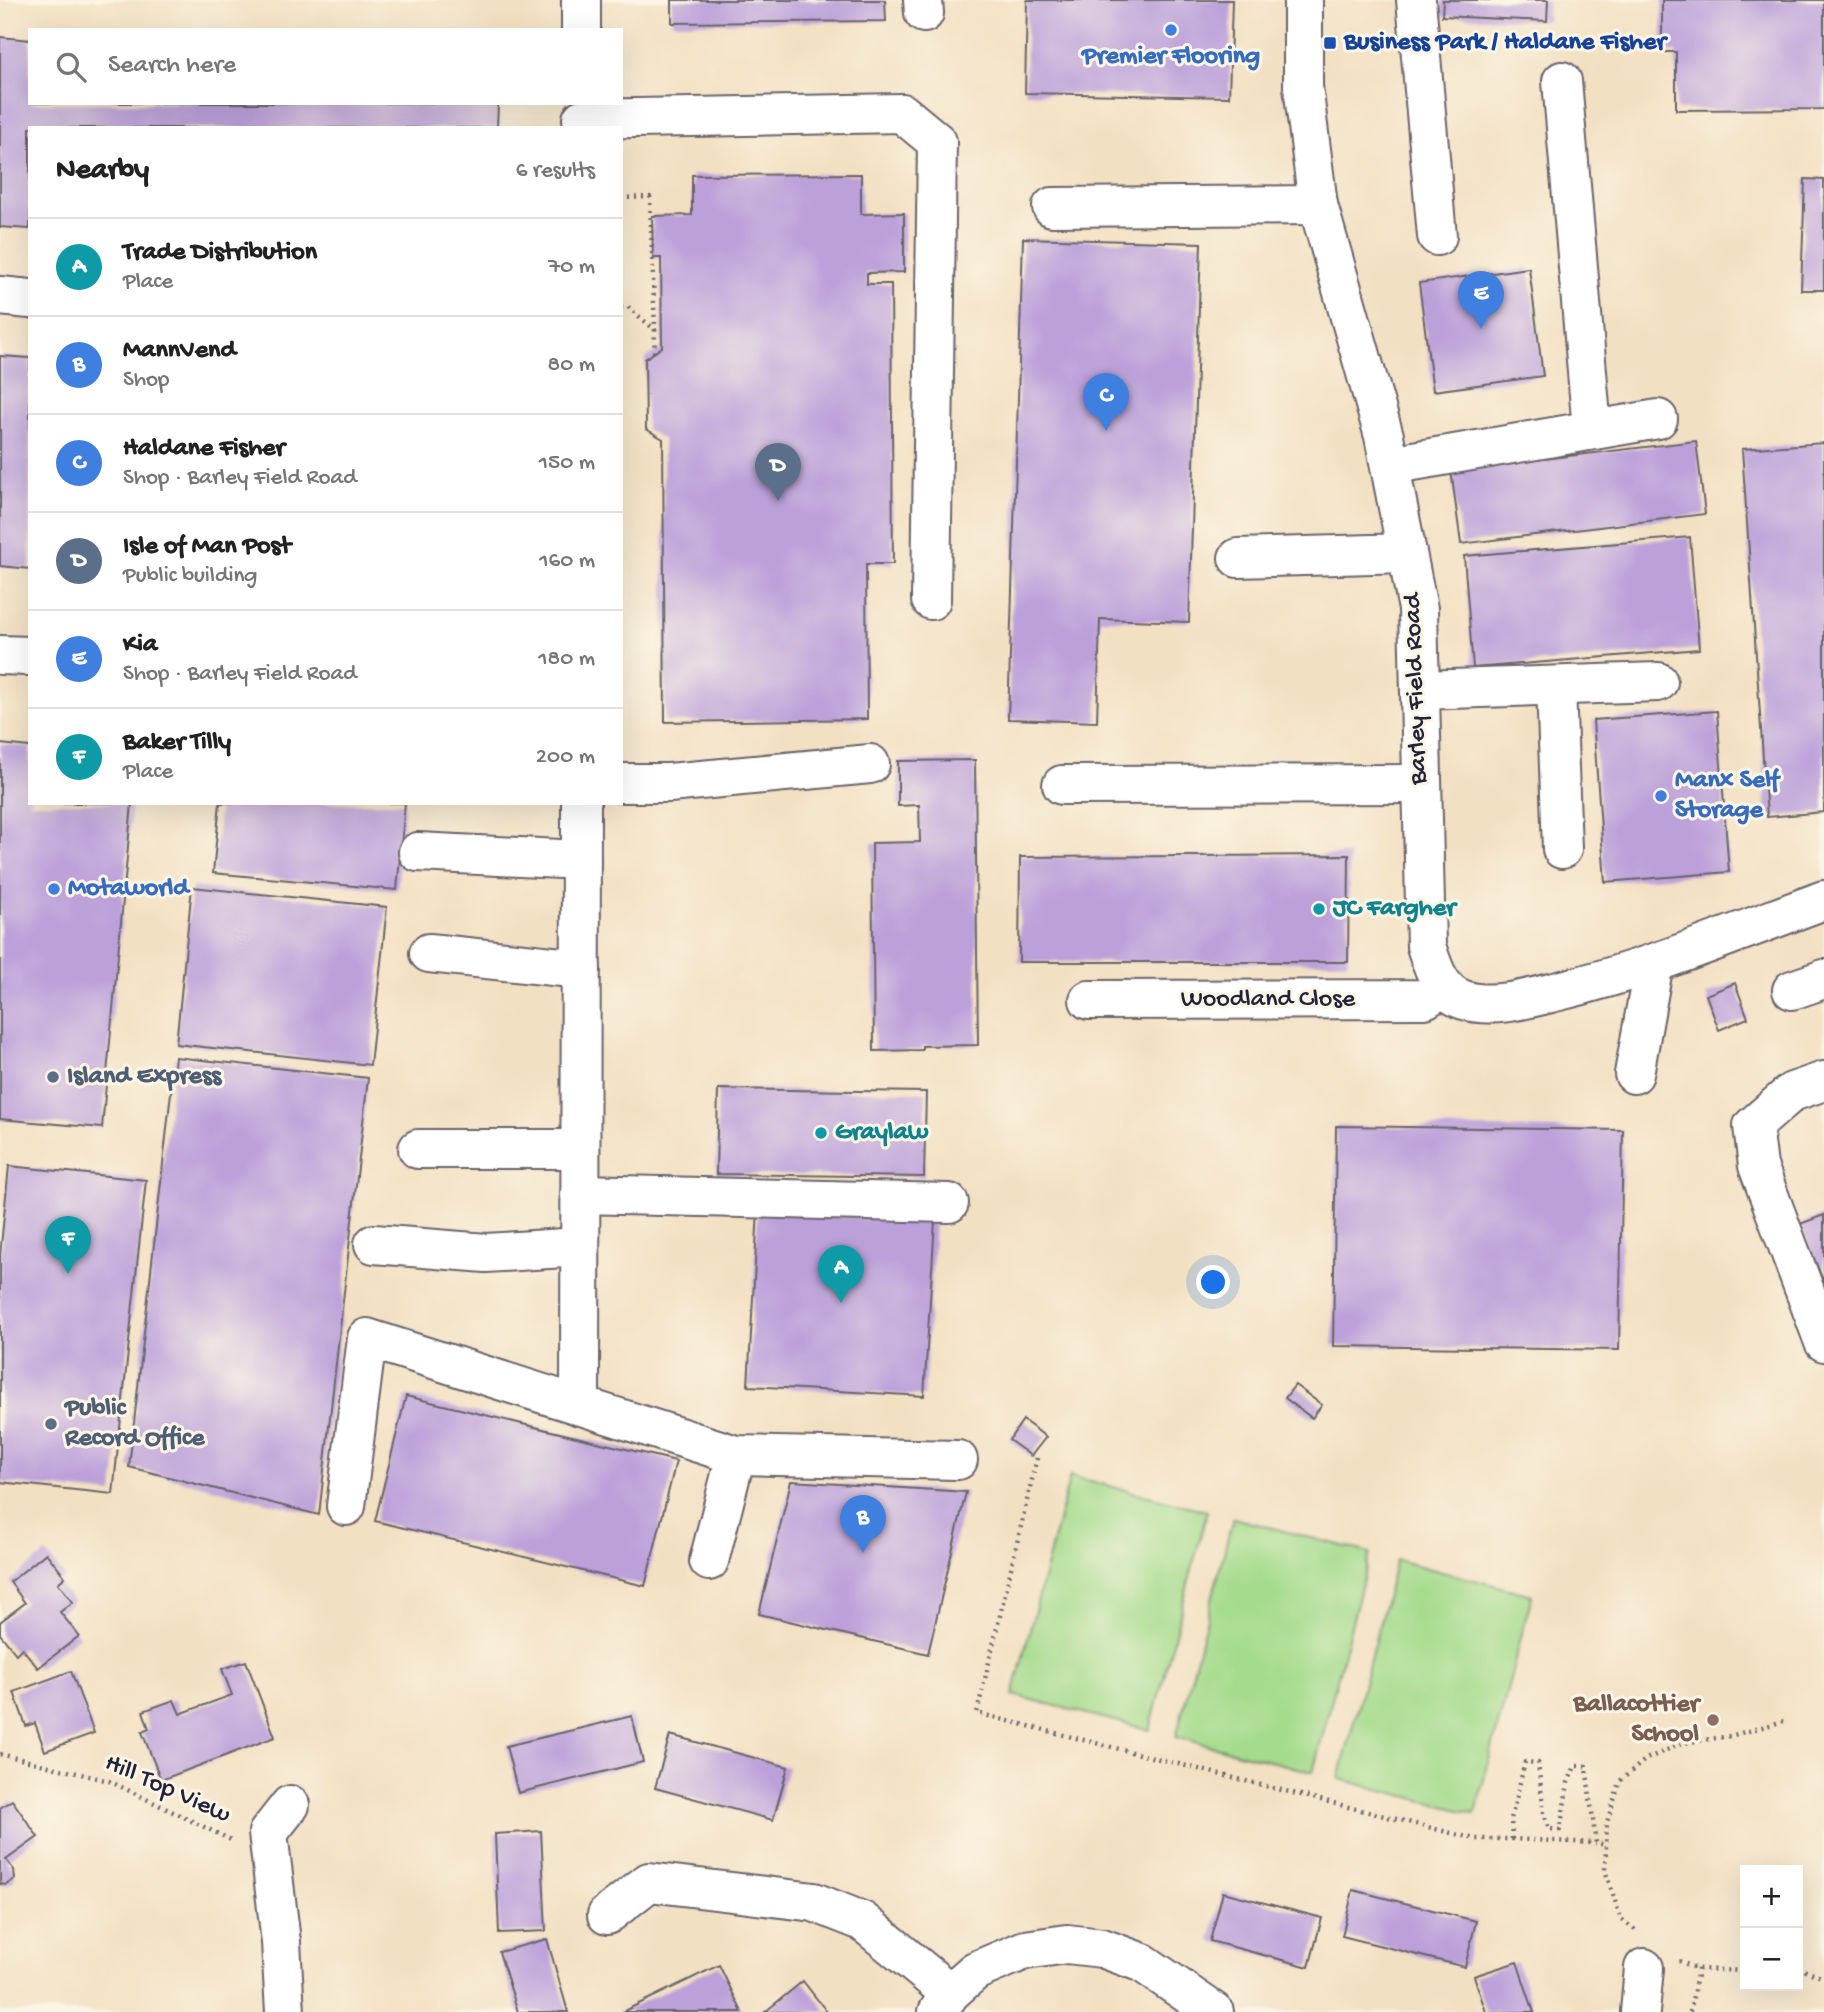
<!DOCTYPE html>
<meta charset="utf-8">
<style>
:root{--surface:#fff;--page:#f6f6f6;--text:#222;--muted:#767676;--line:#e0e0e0;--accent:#b45309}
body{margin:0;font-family:"Gochi Hand",sans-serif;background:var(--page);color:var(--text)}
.controls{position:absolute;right:21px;bottom:21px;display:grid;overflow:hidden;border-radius:0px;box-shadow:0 7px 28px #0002}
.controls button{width:63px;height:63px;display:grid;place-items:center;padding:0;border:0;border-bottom:2px solid var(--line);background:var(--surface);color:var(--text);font:35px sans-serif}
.you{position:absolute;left:1214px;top:1283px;width:24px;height:24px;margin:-18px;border:5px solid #fff;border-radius:50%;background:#1a73e8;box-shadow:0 0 0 10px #1a73e833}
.badge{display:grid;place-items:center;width:46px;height:46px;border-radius:50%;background:var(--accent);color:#fff;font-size:23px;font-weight:700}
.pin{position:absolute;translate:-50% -58px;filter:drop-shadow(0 2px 4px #0008)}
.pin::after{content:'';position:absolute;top:37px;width:24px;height:21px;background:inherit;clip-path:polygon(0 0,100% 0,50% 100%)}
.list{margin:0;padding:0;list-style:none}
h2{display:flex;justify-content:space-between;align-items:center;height:91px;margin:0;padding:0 28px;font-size:30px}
h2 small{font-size:23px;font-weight:400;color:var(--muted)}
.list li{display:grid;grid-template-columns:46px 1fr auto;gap:21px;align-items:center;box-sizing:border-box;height:98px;padding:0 28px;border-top:2px solid var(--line)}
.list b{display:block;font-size:26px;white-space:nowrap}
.list p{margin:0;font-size:23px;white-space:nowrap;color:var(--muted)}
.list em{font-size:23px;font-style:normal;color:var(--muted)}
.icon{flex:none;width:38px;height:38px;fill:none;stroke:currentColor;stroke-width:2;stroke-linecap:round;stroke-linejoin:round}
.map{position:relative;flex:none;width:1824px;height:2012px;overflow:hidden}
.search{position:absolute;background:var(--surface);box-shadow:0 7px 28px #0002;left:28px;top:28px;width:595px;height:77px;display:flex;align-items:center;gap:18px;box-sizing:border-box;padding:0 24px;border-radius:0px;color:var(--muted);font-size:26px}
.panel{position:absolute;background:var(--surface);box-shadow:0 7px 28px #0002;left:28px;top:126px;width:595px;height:679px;border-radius:0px}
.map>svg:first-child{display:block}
.pitch{fill:#a4db8c;stroke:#637e64;stroke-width:2}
.building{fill:#bba0da}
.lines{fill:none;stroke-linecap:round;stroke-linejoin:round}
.minor-casing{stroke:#6b646a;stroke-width:42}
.path{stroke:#6b646a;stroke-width:4.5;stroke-dasharray:2 5;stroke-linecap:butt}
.minor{stroke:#fff;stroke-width:38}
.shop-dot{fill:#3f7fe0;stroke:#fcf5e5;stroke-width:2.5}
.transit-dot{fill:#1a4fb4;stroke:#fcf5e5;stroke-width:2.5}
.culture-dot{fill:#0f9aa8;stroke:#fcf5e5;stroke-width:2.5}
.service-dot{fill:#5c6f8a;stroke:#fcf5e5;stroke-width:2.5}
.education-dot{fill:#8d6e63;stroke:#fcf5e5;stroke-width:2.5}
.labels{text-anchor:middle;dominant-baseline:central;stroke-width:6;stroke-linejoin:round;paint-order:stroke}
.transit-label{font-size:26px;font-weight:bold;fill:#164399;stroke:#fcf5e5;text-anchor:start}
.shop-label{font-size:26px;font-weight:bold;fill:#366cbe;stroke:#fcf5e5;text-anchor:start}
.street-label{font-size:26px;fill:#22223b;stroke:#fcf5e5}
.culture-label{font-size:26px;font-weight:bold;fill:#0d838f;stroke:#fcf5e5;text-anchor:start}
.service-label{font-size:26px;font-weight:bold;fill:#4e5e75;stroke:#fcf5e5;text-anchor:start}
.education-label{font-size:26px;font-weight:bold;fill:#785e54;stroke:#fcf5e5;text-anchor:end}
</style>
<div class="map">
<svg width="1824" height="2012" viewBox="0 0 1824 2012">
<rect width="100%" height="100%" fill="#fcf5e5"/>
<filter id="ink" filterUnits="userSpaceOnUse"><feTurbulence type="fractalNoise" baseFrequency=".0143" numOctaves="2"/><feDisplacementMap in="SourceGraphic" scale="14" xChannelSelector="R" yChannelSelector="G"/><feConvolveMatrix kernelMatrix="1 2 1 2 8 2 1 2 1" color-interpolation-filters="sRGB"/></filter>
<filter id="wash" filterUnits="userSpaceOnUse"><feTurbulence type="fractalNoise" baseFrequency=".00686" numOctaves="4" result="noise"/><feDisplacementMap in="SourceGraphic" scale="28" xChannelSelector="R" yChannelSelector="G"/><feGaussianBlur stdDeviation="1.57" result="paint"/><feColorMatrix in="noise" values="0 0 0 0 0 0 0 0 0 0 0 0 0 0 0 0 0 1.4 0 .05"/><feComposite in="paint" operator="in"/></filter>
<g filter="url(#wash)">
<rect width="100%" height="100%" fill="#f2e0c2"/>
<g class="pitch">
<path d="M1070,1476L1207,1511L1150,1730L1013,1695Z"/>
<path d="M1233,1518L1370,1553L1313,1772L1176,1737Z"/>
<path d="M1396,1560L1532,1595L1475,1814L1339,1779Z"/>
</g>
<g id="blocks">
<g class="building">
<path d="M672,0H885L886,21L672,23Z"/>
<path d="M1027,0H1232L1229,97L1025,93Z"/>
<path d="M1443,0H1548L1547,21L1442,16Z"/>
<path d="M1662,0H1824V109L1676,110V52H1662Z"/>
<path d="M0,37L30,40V103H498L497,128H30V229L0,227Z"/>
<path d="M861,174V214L904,213V272L867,273V284H891L893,564H866L867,719L665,722L663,439L646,429L645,359L662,347L661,258H653L652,216L692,215V175Z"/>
<path d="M1805,179L1824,180V290H1801Z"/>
<path d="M1023,238L1201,243L1189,622L1100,619L1097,722L1008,719Z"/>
<path d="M1529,268L1543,376L1433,391L1419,283Z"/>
<path d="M0,356L30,358V569L0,566Z"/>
<path d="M1696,441L1705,514L1461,544L1451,470Z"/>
<path d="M1824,443V812L1767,817L1742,449Z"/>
<path d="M1690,537L1699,649L1473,668L1464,556Z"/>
<path d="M1717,711L1729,872L1605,882L1593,720Z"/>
<path d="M0,744L30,747V803H132L102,1128L0,1119Z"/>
<path d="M975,760L978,1045L922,1046V1050L874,1051L872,843L920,842L919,805L898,806V761Z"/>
<path d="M220,803H405L397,890L213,873Z"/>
<path d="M1349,855L1348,962H1019L1020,857Z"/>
<path d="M192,887L387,907L370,1065L176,1044Z"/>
<path d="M1735,983L1748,1018L1719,1030L1706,995Z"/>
<path d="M175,1057L368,1078L319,1515L129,1467Z"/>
<path d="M718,1089L926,1092L924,1177L716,1174Z"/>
<path d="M1336,1126L1623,1130L1619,1350L1333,1346Z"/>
<path d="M9,1166L146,1180L113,1494L0,1482V1256Z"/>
<path d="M758,1210L935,1221L924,1396L748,1386Z"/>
<path d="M1824,1215V1283L1800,1224Z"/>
<path d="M1295,1385L1322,1405L1312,1418L1285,1398Z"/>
<path d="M406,1396L676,1461L645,1586L375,1521Z"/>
<path d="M1023,1420L1046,1437L1031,1456L1009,1440Z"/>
<path d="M791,1481L966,1492L928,1654L759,1614Z"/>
<path d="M46,1553L65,1577L58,1583L73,1602L60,1612L79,1636L38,1668L22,1648L16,1654L0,1634V1622L25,1603L10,1582Z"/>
<path d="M246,1661L275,1737L161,1780L142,1732L149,1729L143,1711L174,1700L180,1714L232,1695L222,1669Z"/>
<path d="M71,1671L94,1733L45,1751L35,1723L26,1726L14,1692Z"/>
<path d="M632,1716L643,1762L518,1793L506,1746Z"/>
<path d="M670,1735L788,1767L773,1820L655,1788Z"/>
<path d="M12,1800L38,1837L6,1860L14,1870L15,1879L6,1885L0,1884V1808Z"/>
<path d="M541,1831L546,1931L499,1933L495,1834Z"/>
<path d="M1353,1890L1476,1921L1465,1967L1342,1936Z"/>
<path d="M1223,1892L1322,1918L1309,1967L1210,1941Z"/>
<path d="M547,1939L568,2012H518L499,1952Z"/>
<path d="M1517,1962L1534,2012H1486L1474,1976Z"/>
<path d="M719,1965L742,2012H622Z"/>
<path d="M803,1981L827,2012H765Z"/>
</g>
</g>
</g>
<g filter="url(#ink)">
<use href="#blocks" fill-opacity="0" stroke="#6b646a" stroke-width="2"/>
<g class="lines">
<defs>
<g id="minor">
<path d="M581,0V30"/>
<path d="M923,0L924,13"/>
<path d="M1303,0V86L1318,205L1384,436L1418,609L1426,946C1433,967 1440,993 1464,1000C1492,1009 1527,999 1555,992C1647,970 1735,933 1824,900"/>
<path d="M1416,0L1437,236"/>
<path d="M1562,81L1592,430"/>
<path d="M582,119L902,113L937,142L931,600"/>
<path d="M1052,207L1318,205"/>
<path d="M0,296L30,299"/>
<path d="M1390,465L1658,419"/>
<path d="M1238,558L1407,553"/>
<path d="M0,655L30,656"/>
<path d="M1556,686L1562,849"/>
<path d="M1420,690L1658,682"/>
<path d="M621,783H669L870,764"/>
<path d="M1062,785L1422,784"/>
<path d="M418,852L581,860"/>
<path d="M429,953L581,969"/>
<path d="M1792,990L1824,979"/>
<path d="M1089,1000L1425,999L1444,987"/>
<path d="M1634,1074L1654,963"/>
<path d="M1824,1081L1792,1092L1753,1126L1758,1166L1824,1342"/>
<path d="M418,1149H580"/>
<path d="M580,1194L949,1203"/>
<path d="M374,1244L486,1253L580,1247"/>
<path d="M580,1406L581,803"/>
<path d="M346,1506L367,1338L736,1455L958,1460"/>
<path d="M709,1561L736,1455"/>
<path d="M607,1915L649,1882L814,1902L862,1921L950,1993"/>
<path d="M285,2012L281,1942L268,1833L290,1805"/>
<path d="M938,2012L950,1993L975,1971L1025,1950L1067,1944L1102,1948L1143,1963L1214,2012"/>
<path d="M1640,2012L1644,1968"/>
</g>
</defs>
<use href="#minor" class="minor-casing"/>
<g class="path">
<path d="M621,198L650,197L655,330"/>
<path d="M621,307H628L655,330L654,353"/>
<path d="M1037,1458L977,1713L1475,1839H1512L1596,1843"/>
<path d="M0,1754L109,1781L231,1840"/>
<path d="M1512,1839L1511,1819L1525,1762L1538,1763L1544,1813L1549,1829L1560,1830L1568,1783L1575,1766H1586L1596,1843L1606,1845"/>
<path d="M1635,1930L1621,1919L1605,1870L1607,1822L1620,1781L1646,1759L1683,1743L1730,1736L1784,1721"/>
<path d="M1679,1961L1698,1969L1745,1971"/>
<path d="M1798,1968L1824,1978"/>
<path d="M1690,2012L1698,1969"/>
</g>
<use href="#minor" class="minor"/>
</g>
</g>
<g class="shop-dot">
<circle cx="1171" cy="30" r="7"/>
<circle cx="1661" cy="796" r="7"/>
<circle cx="54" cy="889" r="7"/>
</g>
<rect class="transit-dot" x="1323" y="36" width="14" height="14" rx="3.5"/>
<g class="culture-dot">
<circle cx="1319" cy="909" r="7"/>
<circle cx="821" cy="1133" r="7"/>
</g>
<g class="service-dot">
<circle cx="53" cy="1077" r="7"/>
<circle cx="51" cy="1424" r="7"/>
</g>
<circle class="education-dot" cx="1713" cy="1720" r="7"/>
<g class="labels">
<g class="transit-label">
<text x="1344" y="43">Business Park / Haldane Fisher</text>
</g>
<g class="shop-label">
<text x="1171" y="57" text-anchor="middle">Premier Flooring</text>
<text x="1675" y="781">Manx Self<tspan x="1675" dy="30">Storage</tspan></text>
<text x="68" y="889">Motaworld</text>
</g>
<g class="street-label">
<text transform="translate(1417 689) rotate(-92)">Barley Field Road</text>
<text x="1268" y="1000">Woodland Close</text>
<text transform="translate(167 1790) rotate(24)">Hill Top View</text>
</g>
<g class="culture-label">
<text x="1333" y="909">JC Fargher</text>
<text x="835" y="1133">Graylaw</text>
</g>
<g class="service-label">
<text x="67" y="1077">Island Express</text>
<text x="65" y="1409">Public<tspan x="65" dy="30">Record Office</tspan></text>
</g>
<g class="education-label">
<text x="1699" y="1705">Ballacottier<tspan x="1699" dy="30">School</tspan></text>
</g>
</g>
</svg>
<div class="controls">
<button>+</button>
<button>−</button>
</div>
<div class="you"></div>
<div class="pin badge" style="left:841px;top:1303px;background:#0f9aa8">A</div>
<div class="pin badge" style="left:863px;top:1553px;background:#3f7fe0">B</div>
<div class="pin badge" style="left:1106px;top:431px;background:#3f7fe0">C</div>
<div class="pin badge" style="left:778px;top:501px;background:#5c6f8a">D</div>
<div class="pin badge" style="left:1481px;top:329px;background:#3f7fe0">E</div>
<div class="pin badge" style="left:68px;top:1274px;background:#0f9aa8">F</div>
<div class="search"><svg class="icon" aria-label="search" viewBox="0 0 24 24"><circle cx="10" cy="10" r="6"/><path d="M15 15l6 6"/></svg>Search here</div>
<section class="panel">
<h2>Nearby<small>6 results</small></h2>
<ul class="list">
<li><span class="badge" style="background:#0f9aa8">A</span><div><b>Trade Distribution</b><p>Place</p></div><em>70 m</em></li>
<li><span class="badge" style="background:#3f7fe0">B</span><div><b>MannVend</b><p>Shop</p></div><em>80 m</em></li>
<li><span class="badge" style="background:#3f7fe0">C</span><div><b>Haldane Fisher</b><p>Shop · Barley Field Road</p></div><em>150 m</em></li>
<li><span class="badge" style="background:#5c6f8a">D</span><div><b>Isle of Man Post</b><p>Public building</p></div><em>160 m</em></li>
<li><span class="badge" style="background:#3f7fe0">E</span><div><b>Kia</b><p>Shop · Barley Field Road</p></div><em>180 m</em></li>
<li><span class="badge" style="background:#0f9aa8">F</span><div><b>Baker Tilly</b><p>Place</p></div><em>200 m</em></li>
</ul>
</section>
</div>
